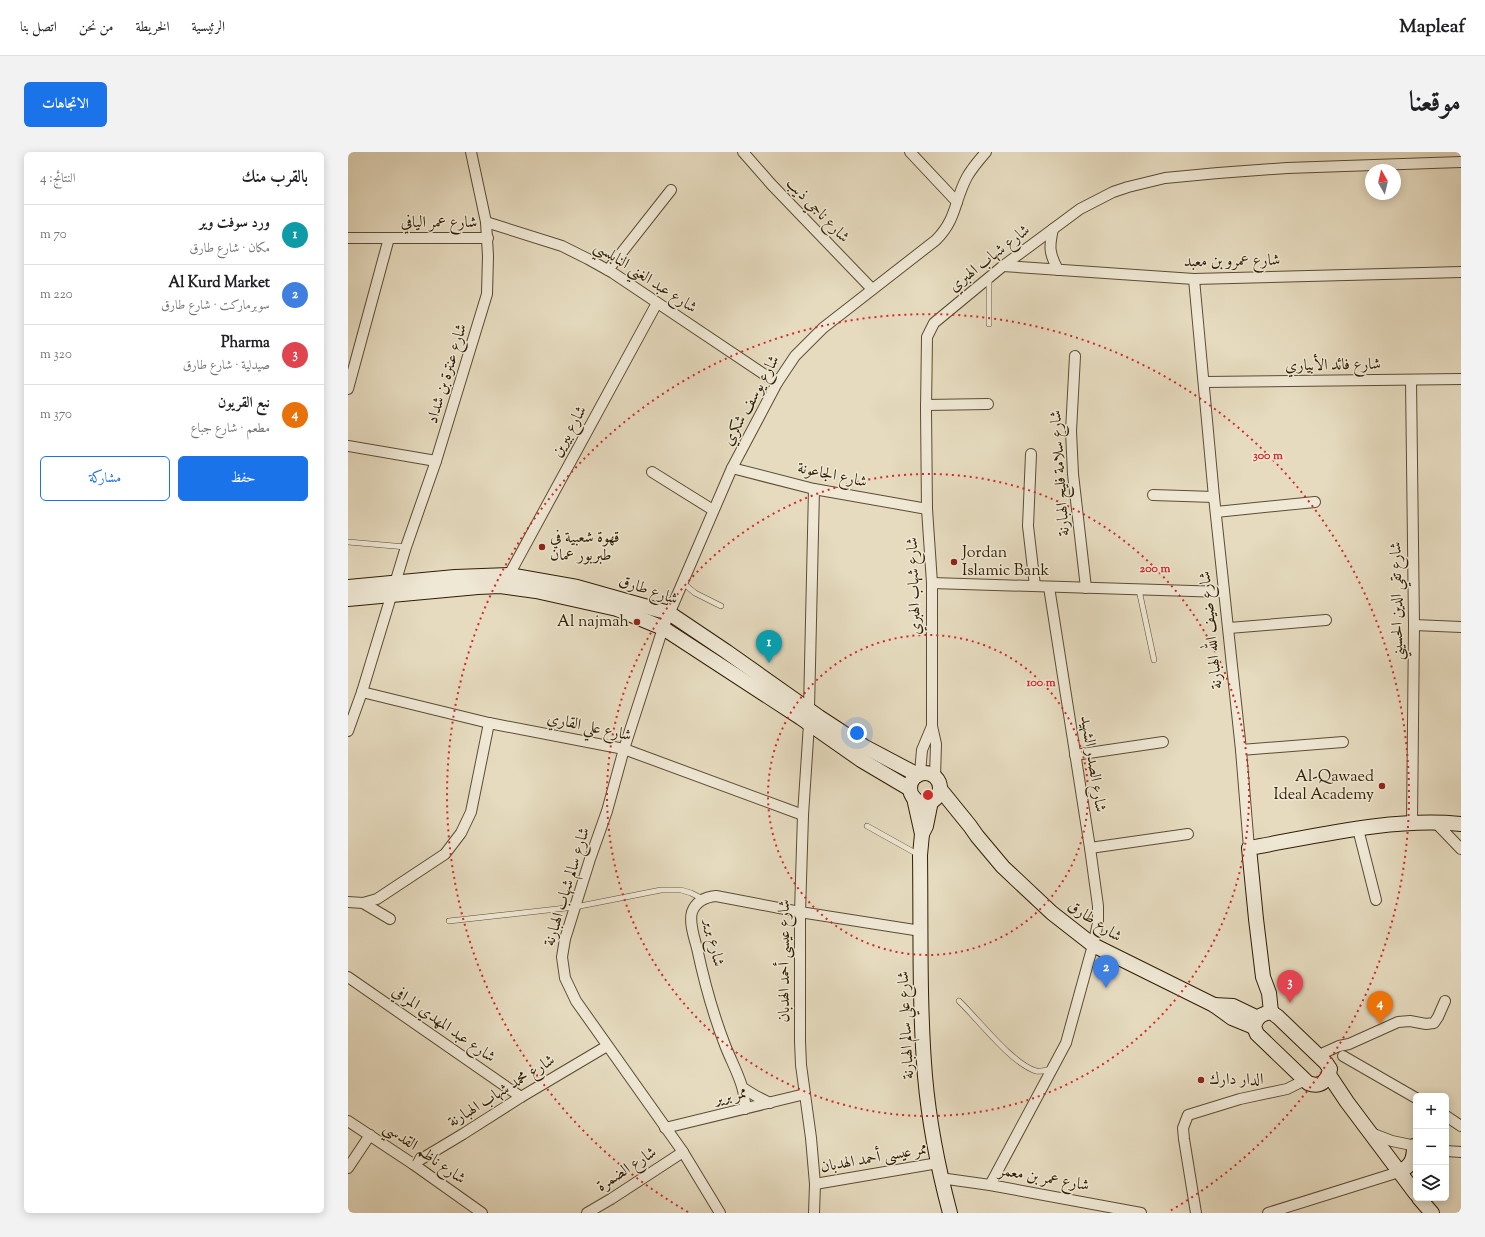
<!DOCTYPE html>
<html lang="ar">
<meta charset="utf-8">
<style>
:root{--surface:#fff;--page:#f2f2f2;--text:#202124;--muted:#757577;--line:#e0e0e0;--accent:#1a73e8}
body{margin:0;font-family:"Sorts Mill Goudy",Amiri,serif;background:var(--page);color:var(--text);direction:rtl}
.controls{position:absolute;right:12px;bottom:12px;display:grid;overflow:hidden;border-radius:6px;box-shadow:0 2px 10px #0003}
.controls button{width:36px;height:36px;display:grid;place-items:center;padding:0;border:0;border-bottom:1px solid var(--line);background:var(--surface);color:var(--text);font:20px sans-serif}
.compass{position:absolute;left:1017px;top:12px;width:36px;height:36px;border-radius:50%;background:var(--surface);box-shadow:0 2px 10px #0003;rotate:352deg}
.you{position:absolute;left:509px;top:581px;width:14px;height:14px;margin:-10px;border:3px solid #fff;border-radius:50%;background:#1a73e8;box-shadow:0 0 0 6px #1a73e833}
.badge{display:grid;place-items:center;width:26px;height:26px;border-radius:50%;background:var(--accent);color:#fff;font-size:13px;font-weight:700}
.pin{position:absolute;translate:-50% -33px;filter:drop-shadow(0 1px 2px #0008)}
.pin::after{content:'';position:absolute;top:21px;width:14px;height:12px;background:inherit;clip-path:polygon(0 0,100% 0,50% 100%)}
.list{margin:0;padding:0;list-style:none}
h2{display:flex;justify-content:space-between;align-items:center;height:52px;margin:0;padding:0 16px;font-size:17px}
h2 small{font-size:13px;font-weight:400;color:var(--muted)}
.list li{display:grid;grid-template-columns:26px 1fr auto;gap:12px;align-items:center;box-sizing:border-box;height:60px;padding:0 16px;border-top:1px solid var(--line)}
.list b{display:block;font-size:15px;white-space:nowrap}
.list p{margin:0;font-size:13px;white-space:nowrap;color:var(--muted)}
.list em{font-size:13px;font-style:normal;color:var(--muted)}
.actions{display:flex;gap:8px;padding:12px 16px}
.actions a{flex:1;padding:9px 0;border:1px solid var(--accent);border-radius:6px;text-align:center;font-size:14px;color:var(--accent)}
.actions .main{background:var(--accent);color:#fff}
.icon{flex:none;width:22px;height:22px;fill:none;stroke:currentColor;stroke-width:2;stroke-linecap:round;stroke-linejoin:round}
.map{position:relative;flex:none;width:1113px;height:1061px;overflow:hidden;direction:ltr;border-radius:6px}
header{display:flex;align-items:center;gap:24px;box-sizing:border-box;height:56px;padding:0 20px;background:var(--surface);border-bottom:1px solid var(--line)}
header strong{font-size:19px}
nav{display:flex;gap:22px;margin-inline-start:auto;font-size:14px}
.intro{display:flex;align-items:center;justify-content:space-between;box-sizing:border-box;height:96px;padding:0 24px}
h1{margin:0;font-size:28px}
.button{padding:10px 18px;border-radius:6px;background:var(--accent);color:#fff;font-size:14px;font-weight:700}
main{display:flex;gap:24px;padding:0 24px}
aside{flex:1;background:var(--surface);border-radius:6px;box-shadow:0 2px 10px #0003}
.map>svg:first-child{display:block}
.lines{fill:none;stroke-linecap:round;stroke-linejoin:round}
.lane-casing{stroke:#5c4c33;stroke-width:6}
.street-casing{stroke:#5c4c33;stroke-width:12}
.secondary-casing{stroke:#2e1d04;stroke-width:16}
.lane{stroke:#efe8d5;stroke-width:5}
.street{stroke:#efe8d5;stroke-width:10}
.secondary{stroke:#efe8d5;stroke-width:14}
.ring{fill:none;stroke:#d62828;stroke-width:2;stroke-dasharray:2 4}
.poi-dot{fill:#8f2418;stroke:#efe8d5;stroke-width:1.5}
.labels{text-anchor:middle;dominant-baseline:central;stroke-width:3;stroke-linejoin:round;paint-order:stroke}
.street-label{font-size:16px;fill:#2e1d04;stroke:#efe8d5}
.poi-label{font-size:16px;fill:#2e1d04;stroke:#efe8d5;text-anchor:start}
.centre{fill:#d62828;stroke:#efe8d5;stroke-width:2}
.ring-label{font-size:12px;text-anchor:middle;font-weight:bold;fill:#d62828;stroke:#efe8d5;stroke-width:3;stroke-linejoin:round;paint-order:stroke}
</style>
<header>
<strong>Mapleaf</strong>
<nav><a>الرئيسية</a><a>الخريطة</a><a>من نحن</a><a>اتصل بنا</a></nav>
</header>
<div class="intro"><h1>موقعنا</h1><a class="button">الاتجاهات</a></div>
<main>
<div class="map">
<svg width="1113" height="1061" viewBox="0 0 1113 1061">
<rect width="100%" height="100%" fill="#e6dbbf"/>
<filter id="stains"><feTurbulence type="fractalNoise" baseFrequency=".005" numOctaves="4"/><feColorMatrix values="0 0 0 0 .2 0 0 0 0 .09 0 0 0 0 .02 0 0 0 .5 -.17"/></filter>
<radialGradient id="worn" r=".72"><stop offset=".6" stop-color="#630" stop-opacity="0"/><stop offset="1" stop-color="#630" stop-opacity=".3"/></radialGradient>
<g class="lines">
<defs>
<g id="lane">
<path d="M641,172V126"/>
<path d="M0,390L58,395"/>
<path d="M335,431L347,441L373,454"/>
<path d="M791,438L806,508"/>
<path d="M519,674L571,703"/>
<path d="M101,769L227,755L313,738H333L343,741L355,747"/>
<path d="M611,849C629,866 664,912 688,919C693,920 699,918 704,917"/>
</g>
<g id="street">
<path d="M395,0L423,32L524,137"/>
<path d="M562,0L609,50"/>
<path d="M138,70L214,94L240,107L265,121L429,231"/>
<path d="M705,77C701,95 701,101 710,118"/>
<path d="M0,86H140"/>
<path d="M655,114L846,127L1113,120"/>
<path d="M260,118L323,38"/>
<path d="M846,127L866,345L893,598L901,696"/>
<path d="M727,204L723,279L725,322L738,436"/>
<path d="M1063,228L1066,473L1064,671"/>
<path d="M857,230L1113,227"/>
<path d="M0,237L41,86"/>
<path d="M578,253L640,252"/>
<path d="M0,294L88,309"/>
<path d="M683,302L680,374L687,434"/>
<path d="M384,316L466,337L579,357"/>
<path d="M304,320L365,358"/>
<path d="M466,337L461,557V572L455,663L452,760V889L453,913L463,986L467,1032L466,1061"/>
<path d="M805,343L866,345"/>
<path d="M868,360L967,350"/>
<path d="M161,423L309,151"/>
<path d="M584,431L876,440"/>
<path d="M1066,473L1113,475"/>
<path d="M881,476L978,468"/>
<path d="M14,540L141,571L276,597L455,663"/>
<path d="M0,579L14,540L58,395L88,309L139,142L140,104L138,70L123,0"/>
<path d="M893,598L995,590"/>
<path d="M727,603L815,590"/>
<path d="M572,621L574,598L584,574"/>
<path d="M587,625L588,592L584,574V431L579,357L578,258L579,185L586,171L655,114L732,57L765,40L780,35L817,26L870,21L939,16L1113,10"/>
<path d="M1088,671L1113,697"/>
<path d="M1010,677L1028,748"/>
<path d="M742,696L840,682"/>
<path d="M0,750L15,751L29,747L97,702L113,681L123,660L141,571"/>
<path d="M15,751L42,767"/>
<path d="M0,825L173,945"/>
<path d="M971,903L991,894L1001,892L1050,870L1062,869L1078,872L1086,871L1090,865L1097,849"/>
<path d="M995,904L1068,946"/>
<path d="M395,936L408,944L422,951"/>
<path d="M397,957C398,934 385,914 377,893C365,862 356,829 349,796C346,785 341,770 344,760C348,749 358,745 368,744L452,760L573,779"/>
<path d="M1098,964L1113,974"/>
<path d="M0,969L65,1012L134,1061"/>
<path d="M317,976L457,942"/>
<path d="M1023,981L1044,989L1068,994"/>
<path d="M1098,999L1113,1000"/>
<path d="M65,1012L115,982L173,945L259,894"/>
<path d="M0,1016L22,983"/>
<path d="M592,1026L642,1033L793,1061"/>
<path d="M467,1032L590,1011"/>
<path d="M642,1033L718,891L745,793L750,771V754L742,696L701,435"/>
<path d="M239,1061L263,1047L335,1000"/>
<path d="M372,1061L335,1000L228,849L217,826L214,805L217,787L242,707L259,659L276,597L315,476L384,316L429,231L447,204L475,176L588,88C609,67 606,49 619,25C624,16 631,8 638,0"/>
<path d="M848,1061L836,987L835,976L840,963L892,947L939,937L957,928"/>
<path d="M920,1061L1051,1020"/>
</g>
<g id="secondary">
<path d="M0,435L107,425L161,423L229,435L321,461L379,500L471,565L517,595L570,623"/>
<path d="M0,447L130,435L152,434L188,439L269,457L315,476L453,566L513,608L562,637"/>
<circle cx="577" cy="636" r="15"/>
<path d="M592,637L622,674L629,684L655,715L704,761L745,793L866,853L884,866L906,875"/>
<path d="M566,646L574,682L572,703C573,777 571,851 577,924C581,970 590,1016 602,1061"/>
<path d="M574,682L578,674L583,649"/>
<path d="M866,853L885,854L910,866"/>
<path d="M923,860L921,841L915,825L908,767L901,696C969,684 1045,665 1113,672"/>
<path d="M923,860L930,865L978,911L982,917C980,929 972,936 960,931L909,882L906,875C908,865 913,862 923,860Z"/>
<path d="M981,923L999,950L1068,1042"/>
<path d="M1051,1020C1063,1014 1066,1008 1066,994"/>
<path d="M1071,1046L1084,1061"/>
</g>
</defs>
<use href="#lane" class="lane-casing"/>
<use href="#street" class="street-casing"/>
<use href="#secondary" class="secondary-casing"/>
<use href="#lane" class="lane"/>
<use href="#street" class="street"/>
<use href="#secondary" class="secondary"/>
</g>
<g class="ring">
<circle cx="580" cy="643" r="160"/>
<circle cx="580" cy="643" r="321"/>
<path d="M340 1060A481 481 0 1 1 820 1060"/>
</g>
<g class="poi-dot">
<circle cx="194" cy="395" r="4"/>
<circle cx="606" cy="410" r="4"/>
<circle cx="289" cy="470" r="4"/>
<circle cx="1034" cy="634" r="4"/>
<circle cx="853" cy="928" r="4"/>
</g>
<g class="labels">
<g class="street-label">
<text transform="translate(469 59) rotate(46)">شارع ناجي ذيب</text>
<text x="91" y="71">شارع عمر اليافي</text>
<text transform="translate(642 107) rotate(-38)">شارع شهاب الهبري</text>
<text transform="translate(884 110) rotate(-1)">شارع عمرو بن معبد</text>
<text transform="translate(297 126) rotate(33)">شارع عبد الغني النابلسي</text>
<text transform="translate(985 214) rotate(-1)">شارع فائد الأبياري</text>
<text transform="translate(100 222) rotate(-73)">شارع عنترة بن شداد</text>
<text transform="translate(404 249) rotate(-61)">شارع يوسف شكري</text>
<text transform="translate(222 280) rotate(-61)">شارع بيرين</text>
<text transform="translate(713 321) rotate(-94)">شارع سلامة فليح الهبارنة</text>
<text transform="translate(484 324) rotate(12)">شارع الجاعونة</text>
<text transform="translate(567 434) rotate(-92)">شارع شهاب الهبري</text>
<text transform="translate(300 439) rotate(19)">شارع طارق</text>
<text transform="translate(1050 449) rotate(-91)">شارع تقي الدين الحسيني</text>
<text transform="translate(864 478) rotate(-96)">شارع ضيف الله الهبارنة</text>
<text transform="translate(241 576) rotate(12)">شارع علي القاري</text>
<text transform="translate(744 612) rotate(81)">شارع الصدر الشهيد</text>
<text transform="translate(220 735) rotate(-73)">شارع سالم شهاب الهبارنة</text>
<text transform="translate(746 770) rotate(34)">شارع طارق</text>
<text transform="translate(365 791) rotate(79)">شارع برير</text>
<text transform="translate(437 809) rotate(-90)">شارع عيسى أحمد الهدبان</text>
<text transform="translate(95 873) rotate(35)">شارع عبد المهدي المرافي</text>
<text transform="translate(559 873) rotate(-93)">شارع علي سالم الهبارنة</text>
<text transform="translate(154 940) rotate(-32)">شارع محمد شهاب الهبارنة</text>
<text transform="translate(383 945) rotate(-13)">ممر برير</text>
<text transform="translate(76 1002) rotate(35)">شارع ناظم القدسي</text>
<text transform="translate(526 1007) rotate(-10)">ممر عيسى أحمد الهدبان</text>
<text transform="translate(279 1018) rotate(-33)">شارع الضمرة</text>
<text transform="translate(696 1027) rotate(10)">شارع عمر بن معمر</text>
</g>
<g class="poi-label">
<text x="202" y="386">قهوة شعبية في<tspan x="202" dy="18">طبربور عمان</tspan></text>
<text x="614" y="401">Jordan<tspan x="614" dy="18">Islamic Bank</tspan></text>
<text x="281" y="470" text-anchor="end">Al najmah</text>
<text x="1026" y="625" text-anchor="end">Al-Qawaed<tspan x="1026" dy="18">Ideal Academy</tspan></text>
<text x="861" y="928">الدار دارك</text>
</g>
</g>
<circle cx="580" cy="643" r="6" class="centre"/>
<g class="ring-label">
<text x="920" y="307">300 m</text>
<text x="807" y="420">200 m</text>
<text x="693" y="534">100 m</text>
</g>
<rect width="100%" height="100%" filter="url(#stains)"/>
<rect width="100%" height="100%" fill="url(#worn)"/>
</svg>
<div class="controls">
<button>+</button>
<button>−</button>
<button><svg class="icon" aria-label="layers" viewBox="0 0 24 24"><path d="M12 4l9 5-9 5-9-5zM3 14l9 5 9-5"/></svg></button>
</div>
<svg class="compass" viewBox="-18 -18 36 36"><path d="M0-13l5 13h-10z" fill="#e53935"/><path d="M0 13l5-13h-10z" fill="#757577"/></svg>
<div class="you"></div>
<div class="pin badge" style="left:421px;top:511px;background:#0f9aa8">1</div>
<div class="pin badge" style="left:758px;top:836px;background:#3f7fe0">2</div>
<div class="pin badge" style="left:942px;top:851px;background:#e0444e">3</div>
<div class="pin badge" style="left:1032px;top:872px;background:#e8710a">4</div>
</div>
<aside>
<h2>بالقرب منك<small>النتائج: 4</small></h2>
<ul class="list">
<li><span class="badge" style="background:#0f9aa8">1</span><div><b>ورد سوفت وير</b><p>مكان · شارع طارق</p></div><em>70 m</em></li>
<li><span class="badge" style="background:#3f7fe0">2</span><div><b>Al Kurd Market</b><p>سوبرماركت · شارع طارق</p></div><em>220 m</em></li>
<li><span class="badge" style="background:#e0444e">3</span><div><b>Pharma</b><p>صيدلية · شارع طارق</p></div><em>320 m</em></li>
<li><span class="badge" style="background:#e8710a">4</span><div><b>نبع القريون</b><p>مطعم · شارع جباع</p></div><em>370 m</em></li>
</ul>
<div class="actions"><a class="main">حفظ</a><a>مشاركة</a></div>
</aside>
</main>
